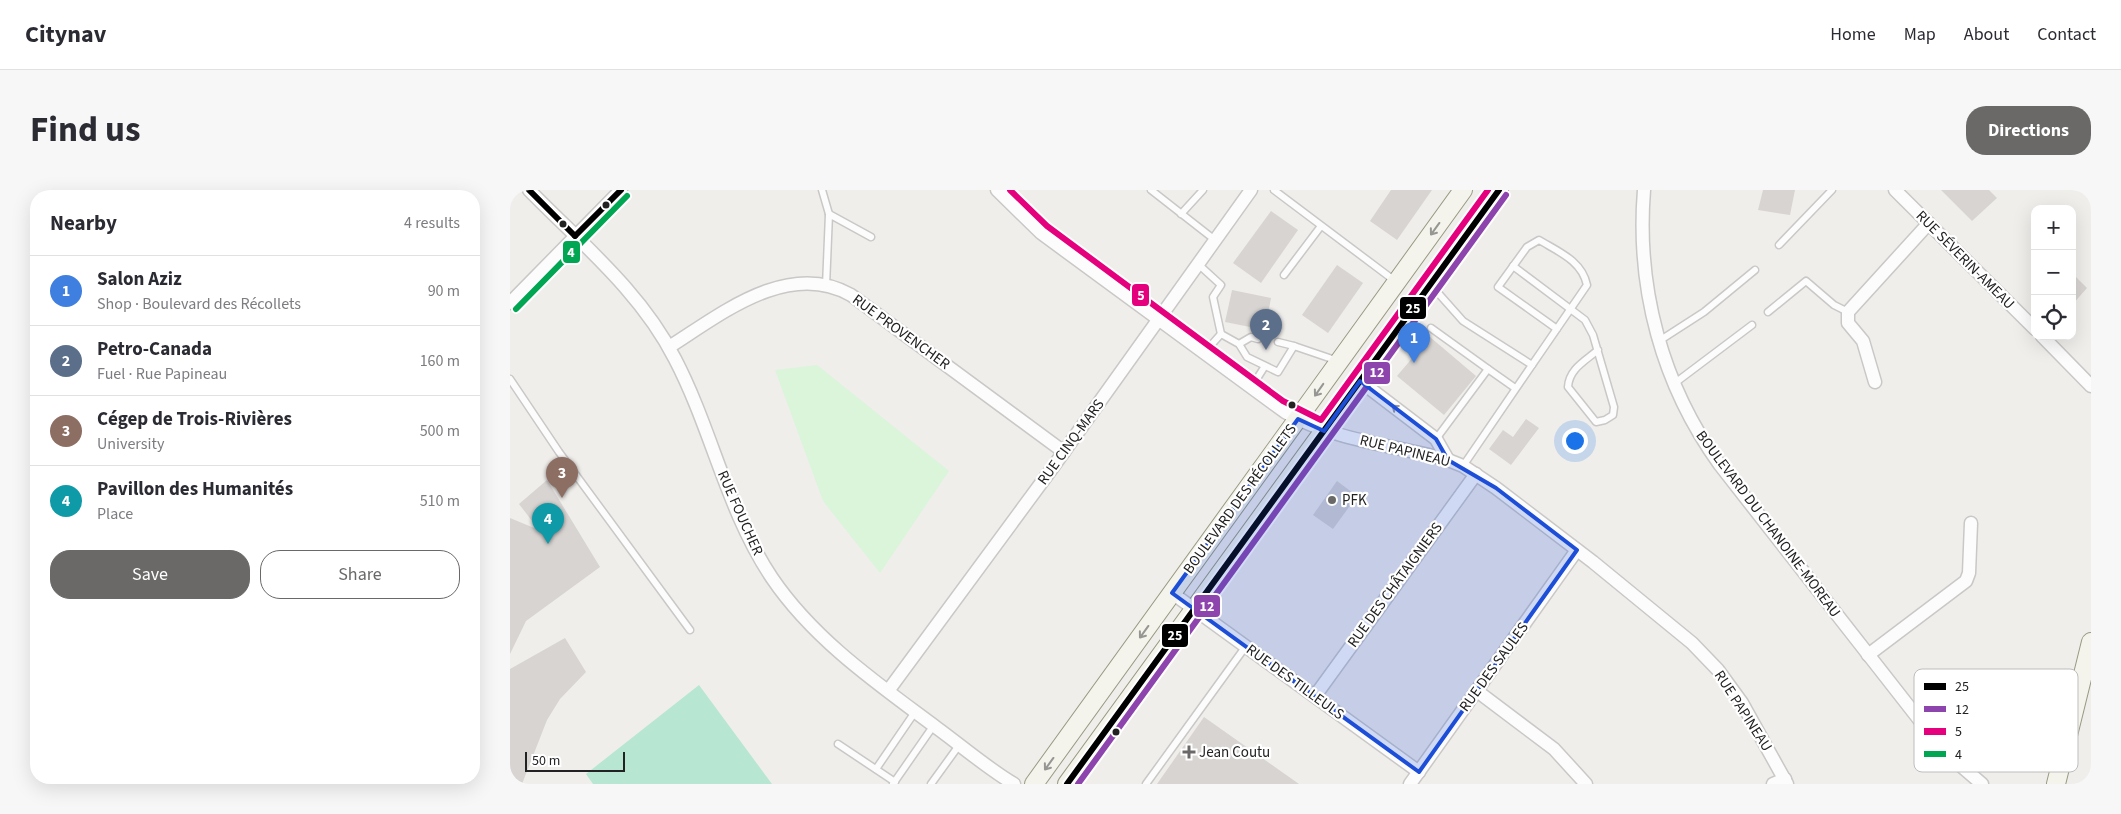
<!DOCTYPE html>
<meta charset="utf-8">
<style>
:root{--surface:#fff;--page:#f7f7f7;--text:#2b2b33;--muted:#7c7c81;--line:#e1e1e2;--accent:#6a6968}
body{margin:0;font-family:"Source Sans 3",sans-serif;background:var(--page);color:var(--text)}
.controls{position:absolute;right:15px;top:15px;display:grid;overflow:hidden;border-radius:10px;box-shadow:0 5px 20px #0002}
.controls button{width:45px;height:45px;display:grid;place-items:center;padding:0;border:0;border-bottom:1px solid var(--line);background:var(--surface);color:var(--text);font:25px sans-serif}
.scale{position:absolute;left:15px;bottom:12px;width:100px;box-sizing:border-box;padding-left:5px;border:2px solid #222;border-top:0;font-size:14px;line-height:18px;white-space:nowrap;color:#222;-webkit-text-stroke:4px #fff;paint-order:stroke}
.you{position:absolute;left:1064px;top:250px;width:18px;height:18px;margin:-12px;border:4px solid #fff;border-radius:50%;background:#1a73e8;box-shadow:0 0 0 8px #1a73e833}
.badge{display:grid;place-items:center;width:32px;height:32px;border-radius:50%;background:var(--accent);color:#fff;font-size:16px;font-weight:700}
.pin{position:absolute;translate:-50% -41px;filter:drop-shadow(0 1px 2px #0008)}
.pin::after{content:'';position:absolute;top:26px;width:18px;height:15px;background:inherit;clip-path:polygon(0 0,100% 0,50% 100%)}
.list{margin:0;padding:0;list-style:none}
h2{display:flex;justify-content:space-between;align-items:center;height:65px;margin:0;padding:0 20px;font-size:21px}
h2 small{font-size:16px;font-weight:400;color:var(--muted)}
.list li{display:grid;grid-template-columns:32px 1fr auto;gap:15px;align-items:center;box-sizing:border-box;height:70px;padding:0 20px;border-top:1px solid var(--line)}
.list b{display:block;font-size:19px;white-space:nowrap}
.list p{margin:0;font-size:16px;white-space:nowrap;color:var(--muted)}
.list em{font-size:16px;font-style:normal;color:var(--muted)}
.actions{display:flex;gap:10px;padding:15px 20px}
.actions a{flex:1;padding:11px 0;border:1px solid var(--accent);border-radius:20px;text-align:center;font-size:18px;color:var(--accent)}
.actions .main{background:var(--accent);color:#fff}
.icon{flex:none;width:28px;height:28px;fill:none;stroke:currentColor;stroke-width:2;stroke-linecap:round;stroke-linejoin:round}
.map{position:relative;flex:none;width:1581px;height:594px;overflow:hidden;border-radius:20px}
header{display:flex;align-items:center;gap:30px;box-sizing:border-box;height:70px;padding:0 25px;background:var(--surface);border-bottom:1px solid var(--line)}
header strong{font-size:24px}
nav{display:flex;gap:28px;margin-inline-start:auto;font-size:18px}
.intro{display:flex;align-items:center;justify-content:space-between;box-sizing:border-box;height:120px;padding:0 30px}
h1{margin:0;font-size:35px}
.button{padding:12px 22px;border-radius:20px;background:var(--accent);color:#fff;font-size:18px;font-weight:700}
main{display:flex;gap:30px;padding:0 30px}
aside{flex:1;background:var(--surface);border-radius:20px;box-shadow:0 5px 20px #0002}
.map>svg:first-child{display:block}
.park{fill:#daf5da}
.pitch{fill:#b7e6d2}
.building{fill:#d7d4d2}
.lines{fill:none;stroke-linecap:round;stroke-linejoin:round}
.lane-casing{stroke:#c9c8c7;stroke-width:9}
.street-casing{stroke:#c9c8c7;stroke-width:15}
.secondary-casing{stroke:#999a82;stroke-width:20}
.lane{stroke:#fdfcfc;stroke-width:6}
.street{stroke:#fdfcfc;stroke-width:12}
.secondary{stroke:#f4f4ed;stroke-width:18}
.bus-1-casing{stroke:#fff;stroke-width:10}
.bus-2-casing{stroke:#fff;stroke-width:10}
.bus-3-casing{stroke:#fff;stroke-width:10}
.bus-4-casing{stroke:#fff;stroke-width:10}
.bus-1{stroke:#000;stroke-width:6}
.bus-2{stroke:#8e44ad;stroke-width:6}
.bus-3{stroke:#e5007d;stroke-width:6}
.bus-4{stroke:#00a651;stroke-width:6}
.oneway{stroke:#969692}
.oneway2{stroke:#9a9a9a}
.marked{fill:#1d4ed8;fill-opacity:0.2;stroke:#1d4ed8;stroke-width:4;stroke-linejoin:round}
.bus-dot{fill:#222;stroke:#fff;stroke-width:2}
.poi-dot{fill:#6a6968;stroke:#fff;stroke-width:2}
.labels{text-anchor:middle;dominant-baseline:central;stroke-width:4.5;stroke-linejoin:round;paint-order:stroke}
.street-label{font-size:15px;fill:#222;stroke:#fff}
.poi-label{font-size:15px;fill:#222;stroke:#fff;text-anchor:start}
.key{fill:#fff;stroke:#bdbdbd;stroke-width:1}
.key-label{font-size:14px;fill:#222}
.line-badge{stroke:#fff;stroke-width:2}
.badge-label{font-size:14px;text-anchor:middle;font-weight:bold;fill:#fff}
</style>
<header>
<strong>Citynav</strong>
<nav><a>Home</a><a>Map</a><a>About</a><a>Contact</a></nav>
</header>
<div class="intro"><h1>Find us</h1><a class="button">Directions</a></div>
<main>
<aside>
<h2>Nearby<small>4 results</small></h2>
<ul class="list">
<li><span class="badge" style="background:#3f7fe0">1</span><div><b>Salon Aziz</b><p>Shop · Boulevard des Récollets</p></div><em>90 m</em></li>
<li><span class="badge" style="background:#5c6f8a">2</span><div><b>Petro-Canada</b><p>Fuel · Rue Papineau</p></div><em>160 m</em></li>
<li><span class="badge" style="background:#8d6e63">3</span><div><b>Cégep de Trois-Rivières</b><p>University</p></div><em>500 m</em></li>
<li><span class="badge" style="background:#0f9aa8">4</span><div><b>Pavillon des Humanités</b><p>Place</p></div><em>510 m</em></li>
</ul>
<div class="actions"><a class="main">Save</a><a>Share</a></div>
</aside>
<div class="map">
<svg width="1581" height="594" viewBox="0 0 1581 594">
<rect width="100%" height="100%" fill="#f0eeeb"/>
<path class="park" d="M307,175L439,281L370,383L313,311L265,180Z"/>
<path class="pitch" d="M189,495L262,594H83L76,584Z"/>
<g class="building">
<path d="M881,0H922L887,50L860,31Z"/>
<path d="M1253,0H1285L1280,25L1248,20Z"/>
<path d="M1431,0H1479L1487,8L1462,31Z"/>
<path d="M761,21L788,40L751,93L723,73Z"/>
<path d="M827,75L853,93L818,143L792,125Z"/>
<path d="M1562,83L1577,98L1562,115Z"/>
<path d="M722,100L761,108L755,140L715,132Z"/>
<path d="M920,147L966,186L934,225L887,186Z"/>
<path d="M1016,229L1029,238L1001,275L979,259L993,240L1003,247Z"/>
<path d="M37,290L90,377L16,431L0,464V328L29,340L9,314Z"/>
<path d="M827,291L847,306L823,339L803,325Z"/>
<path d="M55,448L76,482L50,509L37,530L12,594H0V479Z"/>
<path d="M694,527L789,594H647Z"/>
</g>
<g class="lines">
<defs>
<g id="lane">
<path d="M312,0L319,24"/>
<path d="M641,0L705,50"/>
<path d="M764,0L885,91"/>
<path d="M671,24L693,0"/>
<path d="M1269,55L1322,0"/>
<path d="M688,74L711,95L703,107L711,144"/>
<path d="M1003,76L1075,130L1083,145L1104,217L1103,225L1095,230L1086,232L1058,197C1059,179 1075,171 1088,160"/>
<path d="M774,85L811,36"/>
<path d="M921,95L953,131L1022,175L953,276"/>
<path d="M316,96L319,24L361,47"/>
<path d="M1258,122L1296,91L1324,115L1338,122"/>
<path d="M921,138L978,179"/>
<path d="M1149,151L1194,122L1245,80"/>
<path d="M768,152L784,156"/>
<path d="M729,154L741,147L748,149"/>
<path d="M694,163L711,144L729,154L737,167L768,182L784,156L828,171"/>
<path d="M1022,175L1077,95C1072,71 1049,62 1029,50L1017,57L988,97L1047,139"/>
<path d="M0,189L49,262L180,440"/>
<path d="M1165,193L1242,135"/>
<path d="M741,198L755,176"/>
<path d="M926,249L978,179L1005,198"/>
<path d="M328,554L385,592"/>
<path d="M366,579L405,522"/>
<path d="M383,594L424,535"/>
<path d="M421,594L450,554"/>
<path d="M636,594L736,456"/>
</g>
<g id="street">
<path d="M19,0C71,53 131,102 165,169C202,240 217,321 262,388C304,450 368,494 427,538C453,557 477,578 504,594"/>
<path d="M487,0L531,43L775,222C825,251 884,255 938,270L953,276L986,298L1083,372L1182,453L1208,480L1232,513L1277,594"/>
<path d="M1134,0C1126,98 1152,195 1210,275L1422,546L1443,569L1472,594"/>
<path d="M1385,0L1525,139"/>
<path d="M0,113L111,0"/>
<path d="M1532,146L1581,196"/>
<path d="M159,157C210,125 278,69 341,105L554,262"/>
<path d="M850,191L926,249L938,270"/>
<path d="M1365,192L1353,151L1338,133V122L1419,33"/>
<path d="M662,403L909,582"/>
<path d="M1358,465L1456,391L1459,383L1461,333"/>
<path d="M378,501L543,277L741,0"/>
<path d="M967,501L1044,559L1076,594"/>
<path d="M805,506L966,284"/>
<path d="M900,594L1067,360"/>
<path d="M1263,594L1275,589"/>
</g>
<g id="secondary">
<path d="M524,594L953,0"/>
<path d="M557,594L989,0"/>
<path d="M1546,594L1581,452"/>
</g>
</defs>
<use href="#lane" class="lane-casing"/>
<use href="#street" class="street-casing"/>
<use href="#secondary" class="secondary-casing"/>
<use href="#lane" class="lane"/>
<use href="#street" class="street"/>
<use href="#secondary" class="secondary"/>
<defs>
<g id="bus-1">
<path d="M19,0L65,46"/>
<path d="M65,46L111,0"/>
<path d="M557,594L989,0"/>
</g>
<path id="bus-2" d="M568,594L996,5"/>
<path id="bus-3" d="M500,0L537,36L773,211L811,230L978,0"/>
<path id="bus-4" d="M6,119L117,6"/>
</defs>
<use href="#bus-1" class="bus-1-casing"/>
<use href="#bus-2" class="bus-2-casing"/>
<use href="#bus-3" class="bus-3-casing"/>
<use href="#bus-4" class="bus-4-casing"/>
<use href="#bus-1" class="bus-1"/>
<use href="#bus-2" class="bus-2"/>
<use href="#bus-3" class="bus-3"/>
<use href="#bus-4" class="bus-4"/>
</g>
<defs><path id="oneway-shaft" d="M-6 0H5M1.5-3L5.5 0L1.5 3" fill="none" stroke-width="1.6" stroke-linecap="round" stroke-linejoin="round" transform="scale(1.25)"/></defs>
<g class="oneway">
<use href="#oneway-shaft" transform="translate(925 39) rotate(126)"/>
<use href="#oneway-shaft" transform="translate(809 200) rotate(125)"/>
<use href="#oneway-shaft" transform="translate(634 442) rotate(126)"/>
<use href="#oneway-shaft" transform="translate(539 574) rotate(126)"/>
</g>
<use class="oneway2" href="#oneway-shaft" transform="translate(888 220) rotate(-142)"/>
<path class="marked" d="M850,191L926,249L938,270L986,298L1067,360L909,582L662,403L788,229L814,241Z"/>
<g class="bus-dot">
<circle cx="96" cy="15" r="4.5"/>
<circle cx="53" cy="34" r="4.5"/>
<circle cx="782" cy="215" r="4.5"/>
<circle cx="606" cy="542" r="4.5"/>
</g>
<g class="poi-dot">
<circle cx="822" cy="310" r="5"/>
<path d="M676.5 554.5h5v5h5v5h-5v5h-5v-5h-5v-5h5z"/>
</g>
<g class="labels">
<g class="street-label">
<text transform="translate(1455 70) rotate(45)">RUE SÉVERIN-AMEAU</text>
<text transform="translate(391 142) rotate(36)">RUE PROVENCHER</text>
<text transform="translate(561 252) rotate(-54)">RUE CINQ-MARS</text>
<text transform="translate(895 261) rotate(14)">RUE PAPINEAU</text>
<text transform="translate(730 309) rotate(-54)">BOULEVARD DES RÉCOLLETS</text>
<text transform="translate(230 323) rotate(66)">RUE FOUCHER</text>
<text transform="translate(1258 334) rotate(53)">BOULEVARD DU CHANOINE-MOREAU</text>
<text transform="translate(885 395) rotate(-54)">RUE DES CHÂTAIGNIERS</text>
<text transform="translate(984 477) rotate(-54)">RUE DES SAULES</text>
<text transform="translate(785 492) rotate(36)">RUE DES TILLEULS</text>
<text transform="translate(1233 521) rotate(57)">RUE PAPINEAU</text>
</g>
<g class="poi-label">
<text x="832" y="310">PFK</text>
<text x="689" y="562">Jean Coutu</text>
</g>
</g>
<rect x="1404" y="479" width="164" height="103" rx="8" class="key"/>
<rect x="1414" y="493" width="22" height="7" fill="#000"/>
<rect x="1414" y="516" width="22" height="6" fill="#8e44ad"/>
<rect x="1414" y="538" width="22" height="7" fill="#e5007d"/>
<rect x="1414" y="561" width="22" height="6" fill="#00a651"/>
<g class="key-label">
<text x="1445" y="501">25</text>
<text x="1445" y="524">12</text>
<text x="1445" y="546">5</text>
<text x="1445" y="569">4</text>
</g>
<g class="line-badge">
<rect x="52" y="50" width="19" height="24" rx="5" fill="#00a651"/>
<rect x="621" y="93" width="19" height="24" rx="5" fill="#e5007d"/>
<rect x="889" y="106" width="28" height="24" rx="5" fill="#000"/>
<rect x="853" y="171" width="28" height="24" rx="5" fill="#8e44ad"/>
<rect x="683" y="404" width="28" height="24" rx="5" fill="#8e44ad"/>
<rect x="651" y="433" width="28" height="25" rx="5" fill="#000"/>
</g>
<g class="badge-label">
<text x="61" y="67">4</text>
<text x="631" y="110">5</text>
<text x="903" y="123">25</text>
<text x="867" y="187">12</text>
<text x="697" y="421">12</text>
<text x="665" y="450">25</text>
</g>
</svg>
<div class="controls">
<button>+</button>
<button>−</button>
<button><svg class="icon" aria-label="locate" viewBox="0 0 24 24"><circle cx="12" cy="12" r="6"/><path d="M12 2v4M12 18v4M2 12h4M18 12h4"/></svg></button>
</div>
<div class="scale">50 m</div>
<div class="you"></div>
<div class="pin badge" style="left:904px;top:173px;background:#3f7fe0">1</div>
<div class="pin badge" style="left:756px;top:160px;background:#5c6f8a">2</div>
<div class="pin badge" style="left:52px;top:308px;background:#8d6e63">3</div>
<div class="pin badge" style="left:38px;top:354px;background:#0f9aa8">4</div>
</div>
</main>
